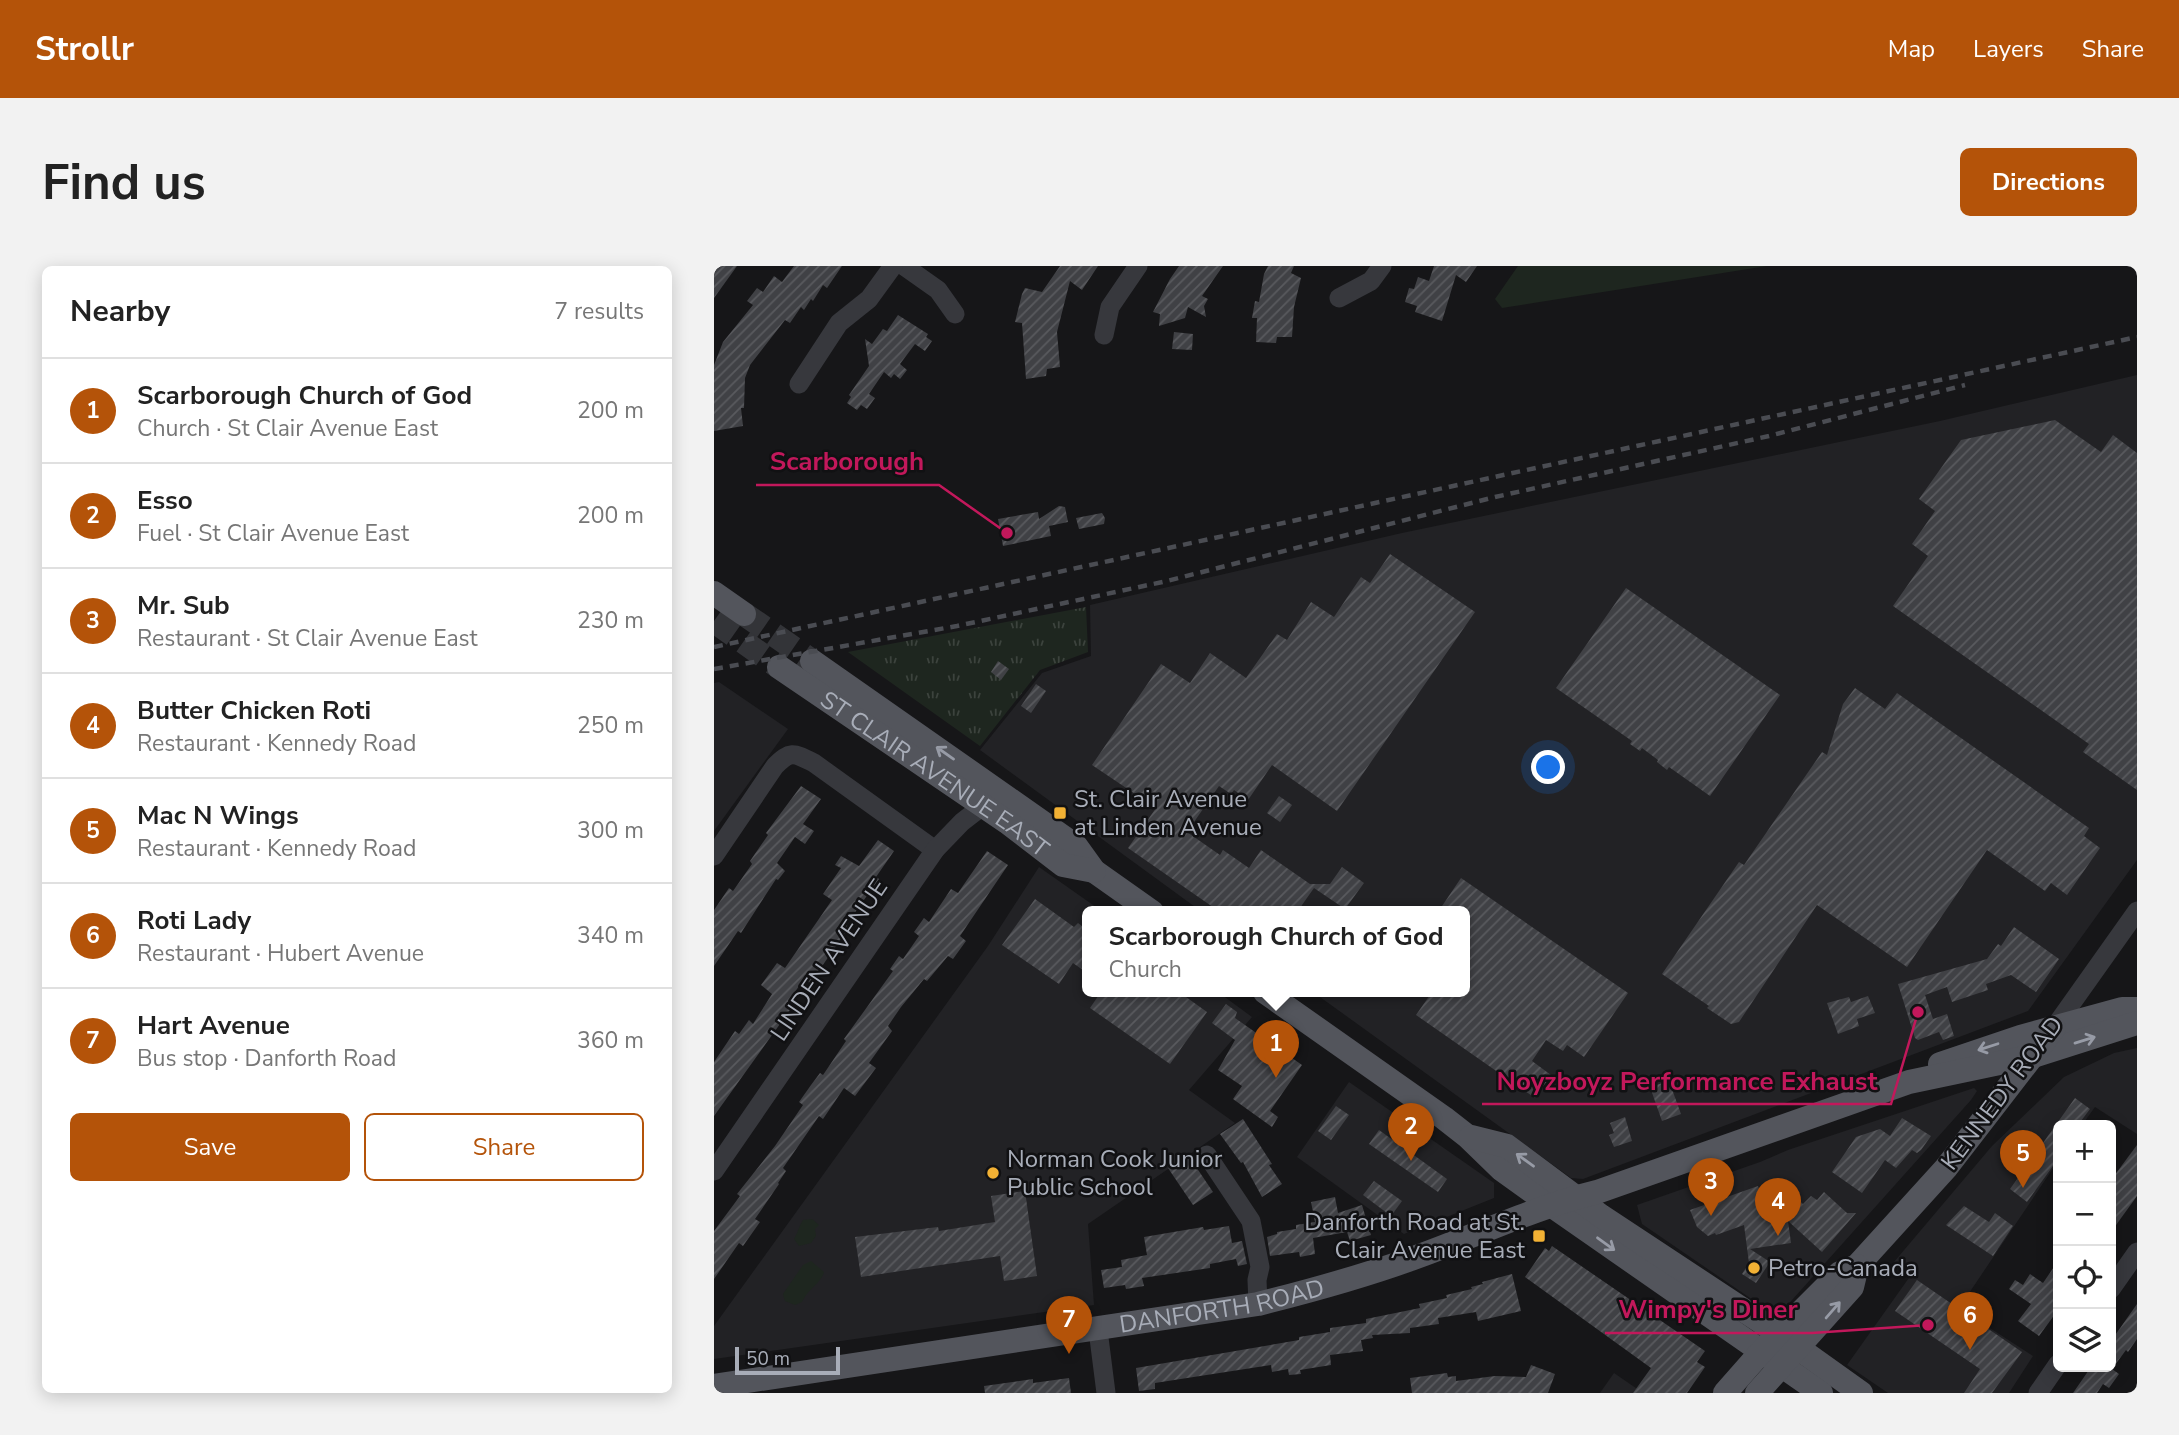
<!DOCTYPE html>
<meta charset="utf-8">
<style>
:root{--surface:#fff;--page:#f2f2f2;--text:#222;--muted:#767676;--line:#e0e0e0;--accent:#b45309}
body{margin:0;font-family:"Nunito Sans",sans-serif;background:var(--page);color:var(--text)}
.controls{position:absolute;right:21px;bottom:21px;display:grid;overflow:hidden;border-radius:10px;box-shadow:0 4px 18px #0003}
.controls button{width:63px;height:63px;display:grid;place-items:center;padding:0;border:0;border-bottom:2px solid var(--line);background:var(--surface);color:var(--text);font:35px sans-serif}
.scale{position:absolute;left:21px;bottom:18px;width:105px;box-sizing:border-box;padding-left:7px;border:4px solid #a8adb8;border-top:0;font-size:19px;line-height:24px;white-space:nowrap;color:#a8adb8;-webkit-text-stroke:5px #111113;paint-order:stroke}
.you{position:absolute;left:835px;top:502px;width:24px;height:24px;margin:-18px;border:5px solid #fff;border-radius:50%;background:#1a73e8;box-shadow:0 0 0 10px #1a73e833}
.badge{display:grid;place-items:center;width:46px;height:46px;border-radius:50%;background:var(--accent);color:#fff;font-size:23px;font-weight:700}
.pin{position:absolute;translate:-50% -58px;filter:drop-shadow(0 2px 4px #0008)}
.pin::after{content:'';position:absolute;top:37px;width:24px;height:21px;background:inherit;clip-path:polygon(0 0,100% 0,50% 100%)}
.popup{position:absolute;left:368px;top:640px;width:388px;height:91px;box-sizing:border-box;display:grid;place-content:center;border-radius:10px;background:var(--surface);filter:drop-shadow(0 2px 5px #0005);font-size:23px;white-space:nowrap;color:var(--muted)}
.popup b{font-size:26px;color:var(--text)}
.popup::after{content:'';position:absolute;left:50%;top:100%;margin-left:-14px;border:14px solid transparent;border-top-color:var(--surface)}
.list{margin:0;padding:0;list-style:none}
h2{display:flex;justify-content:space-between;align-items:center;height:91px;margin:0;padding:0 28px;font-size:30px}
h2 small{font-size:23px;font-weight:400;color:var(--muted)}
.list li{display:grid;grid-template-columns:46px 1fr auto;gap:21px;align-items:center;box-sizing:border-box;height:105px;padding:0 28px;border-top:2px solid var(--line)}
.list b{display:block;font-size:26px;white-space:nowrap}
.list p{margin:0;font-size:23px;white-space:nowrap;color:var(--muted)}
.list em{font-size:23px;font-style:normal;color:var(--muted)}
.actions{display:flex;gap:14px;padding:21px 28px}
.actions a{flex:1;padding:16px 0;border:2px solid var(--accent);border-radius:10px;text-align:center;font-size:24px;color:var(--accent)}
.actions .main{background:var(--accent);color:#fff}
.icon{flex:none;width:38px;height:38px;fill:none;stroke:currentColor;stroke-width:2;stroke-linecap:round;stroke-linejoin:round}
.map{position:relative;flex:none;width:1423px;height:1127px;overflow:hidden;border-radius:10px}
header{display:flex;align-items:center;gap:42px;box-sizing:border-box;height:98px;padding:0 35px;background:var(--accent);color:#fff}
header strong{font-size:33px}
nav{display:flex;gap:38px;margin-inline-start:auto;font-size:24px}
.intro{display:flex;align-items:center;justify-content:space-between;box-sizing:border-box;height:168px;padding:0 42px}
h1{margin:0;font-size:49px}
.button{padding:18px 32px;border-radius:10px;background:var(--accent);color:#fff;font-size:24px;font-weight:700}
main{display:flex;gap:42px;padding:0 42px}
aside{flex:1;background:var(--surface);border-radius:10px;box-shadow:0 4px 18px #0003}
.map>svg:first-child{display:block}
.built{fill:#222225}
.grass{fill:url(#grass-tufts)}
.park{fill:#1e261f}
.building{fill:url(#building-hatch)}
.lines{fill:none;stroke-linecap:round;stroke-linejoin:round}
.major-tunnel{stroke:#333438;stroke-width:24;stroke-dasharray:24 12;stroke-linecap:butt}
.minor{stroke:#37383d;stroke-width:19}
.major{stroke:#53555c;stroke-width:24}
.rail{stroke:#4a4c52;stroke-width:4.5;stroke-dasharray:9 7;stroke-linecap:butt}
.oneway{stroke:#979ba6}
.poi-dot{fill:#f2b134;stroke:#111113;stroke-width:2.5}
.labels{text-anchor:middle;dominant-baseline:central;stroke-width:5;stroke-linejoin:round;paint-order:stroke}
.street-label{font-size:24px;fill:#a8adb8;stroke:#111113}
.poi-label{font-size:24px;fill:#a8adb8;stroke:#111113;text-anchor:start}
.leader{fill:none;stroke:#c2185b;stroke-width:2.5}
.callout-dot{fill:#c2185b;stroke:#111113;stroke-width:2.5}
.callout-label{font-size:26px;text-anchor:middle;font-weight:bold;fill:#c2185b;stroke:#111113;stroke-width:5;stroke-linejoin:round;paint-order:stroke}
</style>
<header>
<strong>Strollr</strong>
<nav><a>Map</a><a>Layers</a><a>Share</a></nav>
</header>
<div class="intro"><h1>Find us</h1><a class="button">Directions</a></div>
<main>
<aside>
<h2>Nearby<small>7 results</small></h2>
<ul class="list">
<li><span class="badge">1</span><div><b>Scarborough Church of God</b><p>Church · St Clair Avenue East</p></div><em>200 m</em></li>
<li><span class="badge">2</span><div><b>Esso</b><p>Fuel · St Clair Avenue East</p></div><em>200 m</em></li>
<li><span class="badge">3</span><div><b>Mr. Sub</b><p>Restaurant · St Clair Avenue East</p></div><em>230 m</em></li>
<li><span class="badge">4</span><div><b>Butter Chicken Roti</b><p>Restaurant · Kennedy Road</p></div><em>250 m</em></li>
<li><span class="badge">5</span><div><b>Mac N Wings</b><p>Restaurant · Kennedy Road</p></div><em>300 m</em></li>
<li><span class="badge">6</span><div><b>Roti Lady</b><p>Restaurant · Hubert Avenue</p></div><em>340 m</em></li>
<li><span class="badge">7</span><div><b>Hart Avenue</b><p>Bus stop · Danforth Road</p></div><em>360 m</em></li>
</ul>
<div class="actions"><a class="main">Save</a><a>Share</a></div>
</aside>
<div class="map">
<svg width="1423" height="1127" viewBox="0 0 1423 1127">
<defs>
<pattern id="grass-tufts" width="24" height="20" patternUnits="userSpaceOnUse" patternTransform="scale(1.75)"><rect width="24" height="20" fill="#1e261f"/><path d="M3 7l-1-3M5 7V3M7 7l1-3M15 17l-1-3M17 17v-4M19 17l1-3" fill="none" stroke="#3c433d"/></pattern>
<pattern id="building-hatch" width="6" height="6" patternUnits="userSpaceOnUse" patternTransform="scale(1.75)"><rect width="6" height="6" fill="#404145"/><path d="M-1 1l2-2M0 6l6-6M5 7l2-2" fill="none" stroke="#595a5e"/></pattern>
</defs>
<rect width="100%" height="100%" fill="#161618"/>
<g class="built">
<path d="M1423,109V594L1314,745L869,913L857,912L599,726H751V646H488L266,484L328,407L377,390L376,339L688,267L1226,155Z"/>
<path d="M5,416L74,463L0,565V417Z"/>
<path d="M325,601L389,646H373V726H504L538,751L475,824L521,857L374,958L380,1039L0,1093V1060L274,680Z"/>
<path d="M1423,782V868L1381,841L1368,859H1344V895L1245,1042L1319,1090L1295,1127H1174L1133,1099L1197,1009L1180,996L1278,880L1350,811L1400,787Z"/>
<path d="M635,816L780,917V932L690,968L583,891Z"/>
<path d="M1260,822L1263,825L1257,834L1070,1043L1058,1047L928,958L923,939L1046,896L1074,884Z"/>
<path d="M900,1107L929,1127H886Z"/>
</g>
<path class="grass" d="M372,341L374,386L326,404L266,480L134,386Z"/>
<g class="park">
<path d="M804,0H1053L788,42L781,33Z"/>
<path d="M98,953L105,959L101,963L102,970L97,977L85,980L80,973C84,966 85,960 89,954Z"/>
<path d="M97,995L110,1006C108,1016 94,1023 88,1036L81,1039L71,1035L69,1028L89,999Z"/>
</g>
<g class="building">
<path d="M0,0H23L0,32Z"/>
<path d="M80,0H128L113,22L109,19L99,35L97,33L90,44L87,41L76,57L71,54L36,99L31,112L30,142H27L29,160L0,165V99L9,76L39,39L33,35L43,22L49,26L60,10L68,16Z"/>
<path d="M346,0H384L368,24L356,15L343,66L346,101L333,103L332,110L312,113L308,57L301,56L308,28L311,22L328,26Z"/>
<path d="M465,0H509L488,30L494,33L490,40L492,51L474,41L471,52L445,60L446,48L439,46L456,13Z"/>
<path d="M554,0H580L577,7L587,12L580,41L578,71H563L562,77L542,76L543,52H538L541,35L545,36L550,8Z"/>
<path d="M720,0H763L752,16L742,9L728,55L701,46L703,40L691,36L695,22L700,23L704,11L715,15Z"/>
<path d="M184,49L214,68L212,71L218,75L211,85L201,78L186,98L193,104L186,113L180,108L177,112L170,106L155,128L161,132L153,143L147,139L143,144L133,137L137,131L135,129L155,100L151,73L158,78L169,63L173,65Z"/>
<path d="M460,66L479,68L478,84L458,83Z"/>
<path d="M1341,154L1387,186L1399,169L1423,187V524L1369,486L1375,478L1179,340L1214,290L1198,278L1221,245L1205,233L1247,174Z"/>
<path d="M345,240L351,241L354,256L335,260L337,270L289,280L284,253L324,246L325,253Z"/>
<path d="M388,247L391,252L390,258L365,263L362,252Z"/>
<path d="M676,288L761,346L623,545L558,499L534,534L520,524L517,528L505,520L473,566L506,589L509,584L535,602L547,584L596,618H616L628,601L650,617L631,643L600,622L583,646H506L414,582L442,542L378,499L447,398L476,417L496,387L532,412L563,368L573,374L597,336L620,351L647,311L656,317Z"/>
<path d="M912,322L1066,429L996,530L955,501L953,504L943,496L944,494L928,482L926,485L916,478L918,475L842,422Z"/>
<path d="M284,395L295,403L287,414L277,406Z"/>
<path d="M322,418L332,425L317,447L307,440Z"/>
<path d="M1141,422L1171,443L1183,427L1375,562L1370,570L1386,582L1353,629L1337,617L1331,625L1273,584L1193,701L1103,639L1025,756L1017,758L993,742L995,740L948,708L1025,596L1030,599L1108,486L1113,489L1129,438Z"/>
<path d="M87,520L107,533L89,558L100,565L91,578L81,571L63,597L71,605L64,614L62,613L27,667L24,665L0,700V644L15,622L19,625L38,598L36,595L54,569L52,567Z"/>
<path d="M565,530L578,539L566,556L553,547Z"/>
<path d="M164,574L180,585L162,611L165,613L132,659L135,661L125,676L96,717L90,713L71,740L76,744L0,850V796L21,765L25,768L35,754L39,758L58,728L47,719L63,697L71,702L118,634L109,628L127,602L121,599L127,590L145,600Z"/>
<path d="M273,585L294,599L246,670L252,675L239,693L234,690L213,715L210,713L187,741L174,760L178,765L155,797L162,802L141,830L130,822L109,853L105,850L69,902L72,905L64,917L65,918L41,953L46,956L29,980L25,977L0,1013V965L26,930L23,928L61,880L89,839L85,836L97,819L106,807L109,809L132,775L130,773L179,705L176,703L185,690L189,693L205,670L200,666L210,652L215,656L237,623L244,627Z"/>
<path d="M747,612L914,727L870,791L853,779L849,785L832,774L818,795L837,809L821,832L702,749L718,726H751V646H724Z"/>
<path d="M321,633L360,661L364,657L373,664V707L359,697L345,718L288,679Z"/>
<path d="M1300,661L1345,693L1322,726L1297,709L1272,718L1274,724L1238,736L1233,721L1211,729L1219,753L1233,748L1240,770L1229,774L1225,766L1204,774L1201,772L1184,718L1273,693L1284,678L1287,680Z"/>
<path d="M387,726H465L493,746L456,798L376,742Z"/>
<path d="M1154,730L1161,747L1143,753L1145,760L1124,768L1113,737L1135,731L1137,736Z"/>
<path d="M512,738L523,746L521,752L588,799L556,845L564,851L558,861L519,833L528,820L504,804L521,774L498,757Z"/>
<path d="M955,815L967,848L948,855L936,821Z"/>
<path d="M1361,832L1376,843L1364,859H1344V893L1313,936L1296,923Z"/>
<path d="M622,840L635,849L617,874L604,865Z"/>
<path d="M911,851L918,875L900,881L895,869L900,867L896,857Z"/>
<path d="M1188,852L1217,870L1207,884L1203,887L1198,884L1182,902L1171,894L1148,927L1118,906L1142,871L1166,863L1176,870Z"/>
<path d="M529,853L558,898L555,899L568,918L548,931L529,896L527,897L506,868Z"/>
<path d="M665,864L733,913L724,926L655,878Z"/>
<path d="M1423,879V930L1397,966V914Z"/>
<path d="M474,889L499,926L479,939L454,902Z"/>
<path d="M660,915L688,935L677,950L649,929Z"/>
<path d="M1044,920L1048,931L1053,929L1063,956L1086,935L1089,938L1097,930L1103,934L1110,926L1133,947H1142L1108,986L1074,955L1077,977L1036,983L1056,996L1042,1017L1028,1008L1035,997L1030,959L1002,969L1001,967L994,970L983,961L976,944Z"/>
<path d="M311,925L323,1010L290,1015L286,990L147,1011L141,971L224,961L225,965L281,956L277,930Z"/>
<path d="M621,931L624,947L648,939L657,969L636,975L633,966L599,972L601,988L586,991L585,986L556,990L553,971L563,968V966L582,963V959L601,956L597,936Z"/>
<path d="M1250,940L1275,956L1281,947L1299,960L1279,990L1232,959Z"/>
<path d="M515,960L518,977L528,975L533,998L524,1000L522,993L496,998V1002L428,1012L430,1020L412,1023L411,1019L390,1022L387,1004L408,1001L407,994L433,989L430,971L489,961L490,964Z"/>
<path d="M838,980L991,1085L983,1096L991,1101L973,1127H919L937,1102L811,1011L831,982L835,985Z"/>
<path d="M1344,995V1044L1325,1070L1304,1055L1317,1038L1295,1023L1301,1014L1309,1019L1316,1008L1329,1017Z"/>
<path d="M798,1008L807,1045L764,1055L762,1046L724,1052L725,1058L696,1062V1067L658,1069L659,1072L647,1074L649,1085L616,1089L617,1099L586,1104L587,1108L575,1109L574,1103L558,1106L557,1099L441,1117V1123L425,1125L422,1102L585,1074V1071L616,1066V1062L652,1057V1053L706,1042L705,1038L733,1032L732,1029L758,1023L757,1021L769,1018L768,1016Z"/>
<path d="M1203,1014L1308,1086L1278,1127H1250L1266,1103L1181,1045Z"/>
<path d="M1423,1038V1073L1414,1086L1412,1084L1398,1103L1405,1108L1395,1122L1389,1118L1383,1127H1359L1377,1101L1397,1102V1075Z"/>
<path d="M817,1099L841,1108L834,1127H698L696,1112L733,1107L734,1111L742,1110V1115L781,1110L812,1111Z"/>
<path d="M355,1112L357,1127H271L270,1120L319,1113V1117Z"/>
</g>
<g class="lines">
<g class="major-tunnel">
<path d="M30,348L98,395"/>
<path d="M0,355L65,401"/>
</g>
<g class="minor">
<path d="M190,0L224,24L241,48"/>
<path d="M625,32L657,15L668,0"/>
<path d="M390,69L396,41L424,0"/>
<path d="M85,118L125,57L155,33L179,0"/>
<path d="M0,590L61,500C77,484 80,487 100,497L221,584"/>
<path d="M1340,762L1423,645"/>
<path d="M493,889L537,955L546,1001L543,1014L544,1038"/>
<path d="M0,905L221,584L248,556L279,532"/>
<path d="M1397,1023L1423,986"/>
<path d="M384,1064L392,1127"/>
<path d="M1324,1127L1344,1098"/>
</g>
<g class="major">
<path d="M0,327L30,348"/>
<path d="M98,395L362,580L380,605L438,646"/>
<path id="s1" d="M65,401L293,556L349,599L380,605"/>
<path d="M551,726L730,852L753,870L787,903L837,939L1107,1127"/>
<path d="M1226,798L1306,771L1408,743H1423"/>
<path d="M757,871L793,880L887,950L1046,1055L1147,1127"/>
<path id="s2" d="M0,1120L544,1038C596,1025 647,1011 697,993C760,971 818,942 883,926L1195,816L1319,790L1423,757"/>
<path d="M1011,1127L1048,1085L1126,1007L1143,1000L1232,902L1340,762"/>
<path d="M1043,1127L1138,1021L1143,1000"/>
</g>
<g class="rail">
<path d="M0,381L1423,71"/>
<path d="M0,403L243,360L453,315L781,231L1055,170L1251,119"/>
</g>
</g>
<defs><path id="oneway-shaft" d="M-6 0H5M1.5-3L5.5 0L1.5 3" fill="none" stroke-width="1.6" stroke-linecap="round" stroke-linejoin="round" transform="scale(1.75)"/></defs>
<g class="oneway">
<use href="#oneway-shaft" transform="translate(231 487) rotate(-145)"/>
<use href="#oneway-shaft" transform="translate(1371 774) rotate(-17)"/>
<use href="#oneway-shaft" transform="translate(1274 781) rotate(162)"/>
<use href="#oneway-shaft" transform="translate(811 894) rotate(-144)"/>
<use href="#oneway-shaft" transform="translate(892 978) rotate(36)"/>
<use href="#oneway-shaft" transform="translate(1119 1044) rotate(-49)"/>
</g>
<g class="poi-dot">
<rect x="339" y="540" width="14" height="14" rx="3.5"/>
<circle cx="279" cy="907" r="7"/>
<rect x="818" y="963" width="14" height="14" rx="3.5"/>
<circle cx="1040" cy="1002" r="7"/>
</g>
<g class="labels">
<g class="street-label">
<text stroke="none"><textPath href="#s1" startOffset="189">ST CLAIR AVENUE EAST</textPath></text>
<text transform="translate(115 694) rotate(-56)">LINDEN AVENUE</text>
<text transform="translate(1288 827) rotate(-53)">KENNEDY ROAD</text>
<text stroke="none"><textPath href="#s2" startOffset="514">DANFORTH ROAD</textPath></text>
</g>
<g class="poi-label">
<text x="360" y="533">St. Clair Avenue<tspan x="360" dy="28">at Linden Avenue</tspan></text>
<text x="293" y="893">Norman Cook Junior<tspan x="293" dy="28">Public School</tspan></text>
<text x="811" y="956" text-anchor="end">Danforth Road at St.<tspan x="811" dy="28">Clair Avenue East</tspan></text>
<text x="1054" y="1002">Petro-Canada</text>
</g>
</g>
<path class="leader" d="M293 267L225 219H42M1204 746L1177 838H768M1214 1059L1098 1067H891"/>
<g class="callout-dot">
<circle cx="293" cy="267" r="7"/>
<circle cx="1204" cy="746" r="7"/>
<circle cx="1214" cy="1059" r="7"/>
</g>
<g class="callout-label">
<text x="133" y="204">Scarborough</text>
<text x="973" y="824">Noyzboyz Performance Exhaust</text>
<text x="994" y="1052">Wimpy's Diner</text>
</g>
</svg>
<div class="controls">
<button>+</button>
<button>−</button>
<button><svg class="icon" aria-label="locate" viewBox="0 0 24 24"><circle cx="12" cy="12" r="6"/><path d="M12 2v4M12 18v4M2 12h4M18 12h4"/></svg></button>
<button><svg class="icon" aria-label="layers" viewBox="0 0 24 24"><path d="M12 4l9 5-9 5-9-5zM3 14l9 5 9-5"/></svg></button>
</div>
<div class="scale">50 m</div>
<div class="you"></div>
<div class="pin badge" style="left:562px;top:812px">1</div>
<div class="popup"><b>Scarborough Church of God</b>Church</div>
<div class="pin badge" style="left:697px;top:895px">2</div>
<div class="pin badge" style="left:997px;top:950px">3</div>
<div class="pin badge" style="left:1064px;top:970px">4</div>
<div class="pin badge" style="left:1309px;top:922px">5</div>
<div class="pin badge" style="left:1256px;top:1084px">6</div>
<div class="pin badge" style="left:355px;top:1088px">7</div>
</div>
</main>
